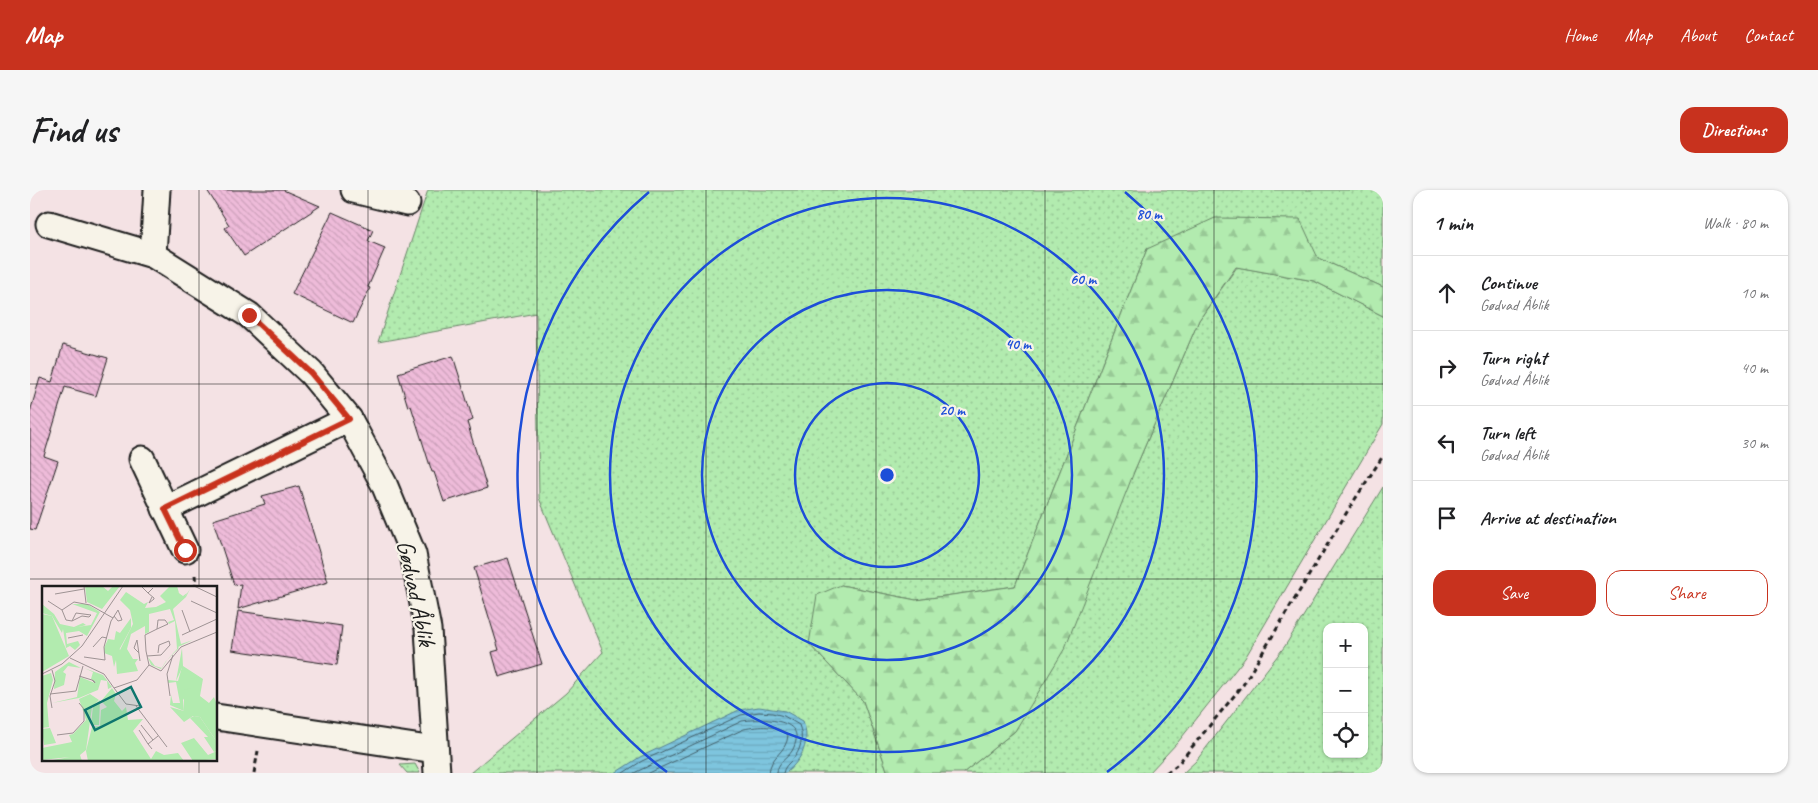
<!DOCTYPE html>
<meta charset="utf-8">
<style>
:root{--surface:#fff;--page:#f6f6f6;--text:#202124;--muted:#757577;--line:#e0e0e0;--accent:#c8321e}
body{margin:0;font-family:Caveat,sans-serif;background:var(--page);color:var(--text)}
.controls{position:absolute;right:15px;bottom:15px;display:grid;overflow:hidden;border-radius:10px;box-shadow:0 1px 4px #0004}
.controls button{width:45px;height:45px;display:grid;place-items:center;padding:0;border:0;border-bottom:1px solid var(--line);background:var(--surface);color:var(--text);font:25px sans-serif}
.stop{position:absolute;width:15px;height:15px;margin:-11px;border:4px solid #c8321e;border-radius:50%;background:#fff}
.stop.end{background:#c8321e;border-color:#fff;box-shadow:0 1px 5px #0008}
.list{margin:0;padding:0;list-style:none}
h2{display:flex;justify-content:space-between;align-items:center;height:65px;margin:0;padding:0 20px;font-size:21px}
h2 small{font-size:16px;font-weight:400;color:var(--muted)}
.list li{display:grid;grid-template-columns:32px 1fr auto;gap:15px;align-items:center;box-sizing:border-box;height:75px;padding:0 20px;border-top:1px solid var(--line)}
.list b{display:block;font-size:19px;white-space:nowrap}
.list p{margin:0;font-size:16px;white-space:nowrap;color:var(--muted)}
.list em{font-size:16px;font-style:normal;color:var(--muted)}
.actions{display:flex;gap:10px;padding:15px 20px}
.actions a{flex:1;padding:11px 0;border:1px solid var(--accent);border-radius:15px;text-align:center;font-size:18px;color:var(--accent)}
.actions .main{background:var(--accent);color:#fff}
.icon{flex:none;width:28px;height:28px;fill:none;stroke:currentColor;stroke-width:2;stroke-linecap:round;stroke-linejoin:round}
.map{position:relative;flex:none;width:1353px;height:583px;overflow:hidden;border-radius:15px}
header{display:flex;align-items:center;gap:30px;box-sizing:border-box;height:70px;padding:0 25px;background:var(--accent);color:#fff}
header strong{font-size:24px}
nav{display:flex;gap:28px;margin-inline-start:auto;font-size:18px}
.intro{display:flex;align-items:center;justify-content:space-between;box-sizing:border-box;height:120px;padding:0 30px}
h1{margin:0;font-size:35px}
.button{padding:12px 22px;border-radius:15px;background:var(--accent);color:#fff;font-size:18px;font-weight:700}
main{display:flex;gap:30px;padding:0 30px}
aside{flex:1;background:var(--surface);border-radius:15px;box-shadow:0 1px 4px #0004}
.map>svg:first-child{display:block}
.grass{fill:url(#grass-dots);stroke:#678466;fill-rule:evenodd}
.forest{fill:url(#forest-firs);stroke:#678466}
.water{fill:url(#water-rules);stroke:#578190}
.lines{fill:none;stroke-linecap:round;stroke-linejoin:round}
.shore{stroke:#43606a;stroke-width:1}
.building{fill:url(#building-back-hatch);stroke:#1c1c1c}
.street-casing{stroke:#1c1c1c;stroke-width:29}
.path{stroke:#1c1c1c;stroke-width:3;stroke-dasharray:5 4;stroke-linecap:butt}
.street{stroke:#f7f3e8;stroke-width:25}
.route{stroke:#c8321e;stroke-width:6}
.grid{fill:none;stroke:#1c1c1c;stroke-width:1;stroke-opacity:0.55}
.ring{fill:none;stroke:#1d4ed8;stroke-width:2.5}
.labels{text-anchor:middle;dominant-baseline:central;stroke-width:4.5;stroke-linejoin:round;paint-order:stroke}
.street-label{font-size:25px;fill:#1c1c1c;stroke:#f7f3e8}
.inset-road{fill:none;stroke:#9e9394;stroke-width:1}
.view{fill:#0f766e;fill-opacity:0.15;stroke:#0f766e;stroke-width:2.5}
.inset-edge{fill:none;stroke:#1c1c1c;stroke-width:2.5}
.centre{fill:#1d4ed8;stroke:#f7f3e8;stroke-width:2.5}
.ring-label{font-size:15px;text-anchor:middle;font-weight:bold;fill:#1d4ed8;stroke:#f7f3e8;stroke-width:4.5;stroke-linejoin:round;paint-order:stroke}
</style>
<header>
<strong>Map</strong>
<nav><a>Home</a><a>Map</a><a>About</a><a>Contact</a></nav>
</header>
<div class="intro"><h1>Find us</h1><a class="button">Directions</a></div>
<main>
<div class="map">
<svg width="1353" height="583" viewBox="0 0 1353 583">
<defs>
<pattern id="grass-dots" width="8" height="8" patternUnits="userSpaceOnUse" patternTransform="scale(1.25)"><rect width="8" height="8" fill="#b2ebaf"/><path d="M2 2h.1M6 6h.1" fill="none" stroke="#98c996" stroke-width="1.8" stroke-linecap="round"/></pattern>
<pattern id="forest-firs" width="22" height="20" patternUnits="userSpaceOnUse" patternTransform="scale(1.25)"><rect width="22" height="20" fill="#b2ebaf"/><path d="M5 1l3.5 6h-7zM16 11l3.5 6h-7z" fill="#98c996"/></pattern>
<pattern id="water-rules" width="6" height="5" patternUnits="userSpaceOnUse" patternTransform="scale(1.25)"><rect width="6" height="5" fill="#7ec5de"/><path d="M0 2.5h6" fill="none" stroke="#6ca9be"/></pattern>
<pattern id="building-back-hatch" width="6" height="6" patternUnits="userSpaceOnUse" patternTransform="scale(1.25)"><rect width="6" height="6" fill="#eebbd9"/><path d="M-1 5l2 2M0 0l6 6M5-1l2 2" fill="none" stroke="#cca0ba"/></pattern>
</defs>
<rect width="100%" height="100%" fill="#f4e2e4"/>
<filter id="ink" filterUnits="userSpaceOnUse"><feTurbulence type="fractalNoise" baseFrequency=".02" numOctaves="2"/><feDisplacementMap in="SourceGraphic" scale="10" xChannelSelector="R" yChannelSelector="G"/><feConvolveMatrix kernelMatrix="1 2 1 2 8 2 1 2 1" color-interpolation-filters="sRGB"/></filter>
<g filter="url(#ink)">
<g class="grass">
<path d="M398,0H1353V97L1288,68L1117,59L985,396L886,410L811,395L779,454L833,511L858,583H440L536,503L573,462L509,308L506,123L348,152Z"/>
<path d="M1207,77L1284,91L1353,126V234L1215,468L1148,552L1119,583H933L985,541L1106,277L1169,130Z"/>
<path d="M1353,297V583H1153L1166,571L1255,456ZM1297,437H1334V564H1297Z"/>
<path d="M385,574L390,583H377L370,575Z"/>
</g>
<path class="forest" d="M1185,28L1270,29L1288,68L1353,97V126L1284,91L1206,77L1169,130L1106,277L1035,458L985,541L933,583H858L833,511L779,454L787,405L811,395L886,410L985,396L1117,59Z"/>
<path class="water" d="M729,517L755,521L773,531C781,552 772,569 756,583H585L610,567L709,520Z"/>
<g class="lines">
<g class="shore">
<path d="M593,583L612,571L711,525L729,522L742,523L754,526L769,535C774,547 771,561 762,570C758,574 754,577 753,583"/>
<path d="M604,583L712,531C731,528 781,527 762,561C757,569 747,572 747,583"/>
<path d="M619,583L714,539C729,536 746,534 758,545C757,563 740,565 739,583"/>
</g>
</g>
<g class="building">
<path d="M177,0H253L290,16L214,66L195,38L199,35Z"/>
<path d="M302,22L343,40L338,51L355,58L338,97L340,98L323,133L262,104Z"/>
<path d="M33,155L78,168L66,206L35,197L14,266L28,271L5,340L0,339V222L10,188L22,192Z"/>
<path d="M423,166L443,230L437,232L457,298L414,312L404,282H402L381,216L378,217L368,183Z"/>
<path d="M269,296L298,392L208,419L211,394L204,395L183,330L235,314L232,306Z"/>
<path d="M478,368L512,474L469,487L462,462L469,460L444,378Z"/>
<path d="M208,421L312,436L307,475L202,460Z"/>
</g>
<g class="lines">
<defs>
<g id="street">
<path d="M324,0L377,13"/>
<path d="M19,34L123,65L219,125L281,183L319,229L354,294L383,364L398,439L407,583"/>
<path d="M123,65L127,0"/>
<path d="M112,269L155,360"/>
<path d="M135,319L319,229"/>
<path d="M186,527L405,560"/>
</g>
</defs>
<use href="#street" class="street-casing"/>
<g class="path">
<path d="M165,385L166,397"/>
<path d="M224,583L228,561"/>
<path d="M1136,583L1148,574L1213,495L1320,317L1353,266"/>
</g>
<use href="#street" class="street"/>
</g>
</g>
<g class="lines" filter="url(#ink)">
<path class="route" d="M155,360L135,319L319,229L281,183L219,125"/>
</g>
<path class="grid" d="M169,0V397M338,0V583M507,0V583M676,0V583M846,0V583M1015,0V583M1184,0V583M0,194H1353M0,389H1353M169,569V583"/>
<g class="ring">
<circle cx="857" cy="285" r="92"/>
<circle cx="857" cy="285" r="185"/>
<circle cx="857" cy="285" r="277"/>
<path d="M637 582A370 370 0 0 1 619 2M1095 2A370 370 0 0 1 1077 582"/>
</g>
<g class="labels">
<g class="street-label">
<text transform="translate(386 403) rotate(78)">Gødvad Åblik</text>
</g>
</g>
<g transform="translate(12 396)">
<rect width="175" height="175" fill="#f4e2e4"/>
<path d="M128,0H135L137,7L134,5L141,10L145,7L142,12L148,3L144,11L131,23L139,58L151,54L136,61L137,62L124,75L119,83L109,79L106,71L113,80L120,82L125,74L135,63L133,35L127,38L126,36L132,34L128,23L107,28V46L103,48V36V40L89,48L85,63L91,73H96L93,77L96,85L75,88L74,74L72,81L70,70L62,67V62L66,53L73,54L78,64L91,38L88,24L78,14L84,6L102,18L106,16L103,22L114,21L124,16L118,10ZM0,18L12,28L18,38L32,41L41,37L44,39L29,43H21L20,47L10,30L0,27ZM140,81L157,91L141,114L142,125L128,119L129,109L131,117H138L134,96L126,97V94L136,95ZM42,82L61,89L70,101L66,103L65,95L59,94L56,104L51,106L37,112L10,117L35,111L38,91L53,97L49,93L51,86ZM70,102L74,108L72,115L80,125L84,121L86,134L101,133L91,145L109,173L114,165L122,169L136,167L142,175H46L44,165L50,141L58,140L59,124L65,121L59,115ZM48,108L57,114L50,121L44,164L38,169L40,175H5L28,171L0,174V162L30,156L27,149L31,148L44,134L37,113ZM58,114L57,139H49L51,120ZM152,130L158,131L175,156V165L172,166L162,151H166L148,132Z" fill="#b2ebaf"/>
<path d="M43,0H60L66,5L71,0H78L60,23L45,16ZM30,18H45L58,26L45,50L37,45L24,47L25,58L36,55L38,59L33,64L28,60L24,62L21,43L49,39L55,27ZM0,28L10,30L27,70L0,86ZM89,32V42L77,64H68L66,56H72L74,45L78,47ZM140,62L141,80L161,93L158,110L167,117L172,111L175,119V156L158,131L151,130L142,136L128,121L142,125V104L149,102V93L156,91L140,82L134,95ZM27,76L39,82L26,80L21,86L24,88L22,99L12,103L13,86ZM9,87L11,94L5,117L7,141L0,142V90ZM152,152L166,169L175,165V173L151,175L139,157Z" fill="#b2ebaf"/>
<path d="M8,142L14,157L2,159L0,143Z" fill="#b2ebaf"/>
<path class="inset-road" d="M42,0L44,17M99,0L106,7L111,2M152,0L175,11M106,7L112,12V13L107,17L110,11M13,8L42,3M6,15L20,24M149,15L175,27M140,24L148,46M30,35L34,27L49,29L47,31L40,30L30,35L24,34L20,24L32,16L48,19L71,32M115,43L126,38L123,34H116L115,43L103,49L104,65L107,79L119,85L139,61L175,46M140,49L175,33M26,52L41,49M51,61L60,51L65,52M97,67L92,62L95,54L98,75M105,70L119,69L128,59L127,55L117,59L116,67M42,71L63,74L62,61L69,35L71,32L76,24L80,34L76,35L72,30M28,72L62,88L72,102L95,94L107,79M0,88L20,78L40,60L81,0M37,90L50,94L52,95L53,97L50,94M72,102L84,118L98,120M8,108L34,105L41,80M128,110L125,88L131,69M94,120L125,161M10,122L8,110L13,95L10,84M99,139L111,154M97,144L106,158M15,149L31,147L42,135V123L37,117M110,163L106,158L116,150"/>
<path class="view" d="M89,101L99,121L53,144L43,124Z"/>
<rect width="175" height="175" class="inset-edge"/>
</g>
<circle cx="857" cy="285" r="8" class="centre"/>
<g class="ring-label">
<text x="1119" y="29">80 m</text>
<text x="1053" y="94">60 m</text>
<text x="988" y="159">40 m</text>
<text x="922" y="225">20 m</text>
</g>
</svg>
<div class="controls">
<button>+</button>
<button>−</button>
<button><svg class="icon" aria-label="locate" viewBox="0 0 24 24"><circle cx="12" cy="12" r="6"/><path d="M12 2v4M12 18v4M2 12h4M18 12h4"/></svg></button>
</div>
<div class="stop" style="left:155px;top:360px"></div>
<div class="stop end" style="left:219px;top:125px"></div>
</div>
<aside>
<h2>1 min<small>Walk · 80 m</small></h2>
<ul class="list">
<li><svg class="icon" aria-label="ahead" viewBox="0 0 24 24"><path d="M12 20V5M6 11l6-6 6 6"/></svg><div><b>Continue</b><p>Gødvad Åblik</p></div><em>10 m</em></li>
<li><svg class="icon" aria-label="right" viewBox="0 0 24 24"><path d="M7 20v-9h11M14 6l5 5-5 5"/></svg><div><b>Turn right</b><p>Gødvad Åblik</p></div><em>40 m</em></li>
<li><svg class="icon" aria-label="left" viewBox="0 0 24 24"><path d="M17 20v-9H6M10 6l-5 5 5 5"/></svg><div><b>Turn left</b><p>Gødvad Åblik</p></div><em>30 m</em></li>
<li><svg class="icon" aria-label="arrive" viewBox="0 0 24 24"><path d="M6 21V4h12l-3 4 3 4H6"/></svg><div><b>Arrive at destination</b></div></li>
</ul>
<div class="actions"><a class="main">Save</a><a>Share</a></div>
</aside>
</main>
